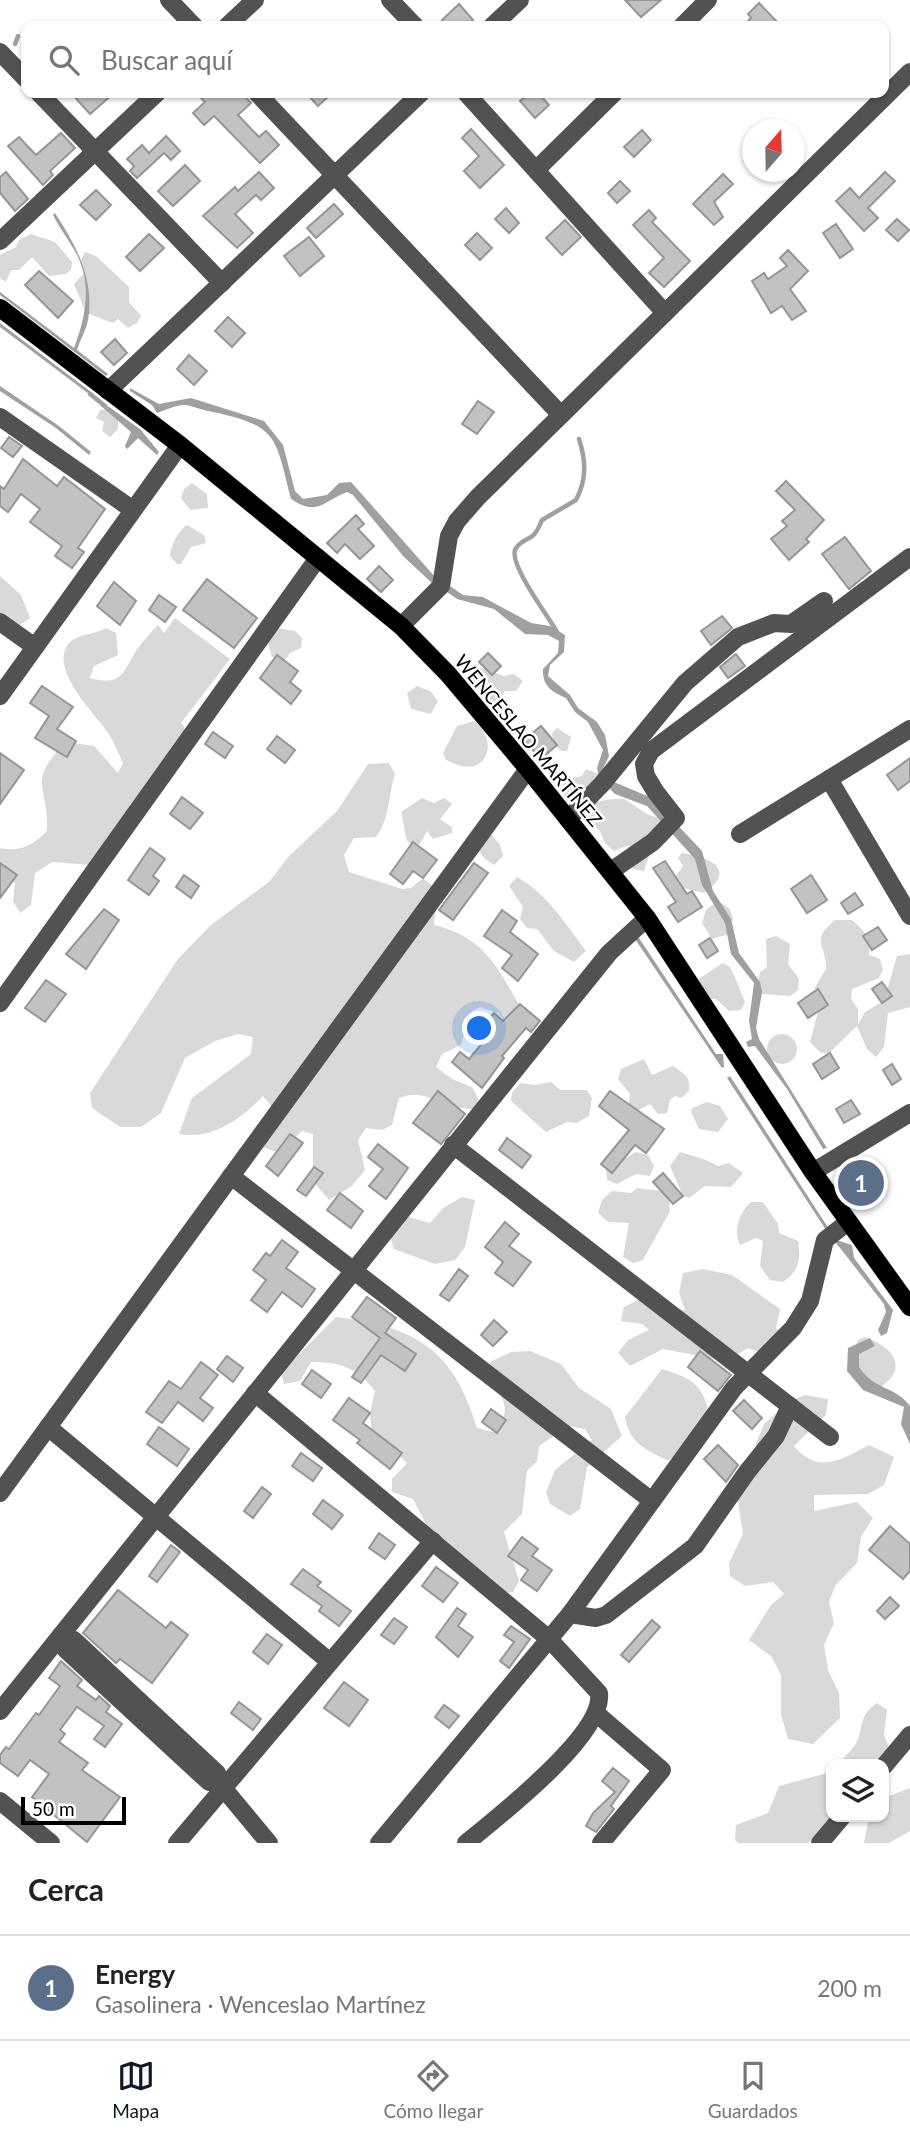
<!DOCTYPE html>
<html lang="es">
<meta charset="utf-8">
<style>
:root{--surface:#fff;--page:#f6f6f6;--text:#222;--muted:#767676;--line:#e0e0e0;--accent:#111827}
body{margin:0;font-family:Lato,sans-serif;background:var(--page);color:var(--text)}
.controls{position:absolute;right:21px;bottom:21px;display:grid;overflow:hidden;border-radius:14px;box-shadow:0 2px 5px #0004}
.controls button{width:63px;height:63px;display:grid;place-items:center;padding:0;border:0;border-bottom:2px solid var(--line);background:var(--surface);color:var(--text);font:35px sans-serif}
.compass{position:absolute;left:742px;top:119px;width:63px;height:63px;border-radius:50%;background:var(--surface);box-shadow:0 2px 5px #0004;rotate:20deg}
.scale{position:absolute;left:21px;bottom:18px;width:105px;box-sizing:border-box;padding-left:7px;border:4px solid #000;border-top:0;font-size:19px;line-height:24px;white-space:nowrap;color:#000;-webkit-text-stroke:5px #fff;paint-order:stroke}
.you{position:absolute;left:480px;top:1029px;width:24px;height:24px;margin:-18px;border:5px solid #fff;border-radius:50%;background:#1a73e8;box-shadow:0 0 0 10px #1a73e833}
.badge{display:grid;place-items:center;width:46px;height:46px;border-radius:50%;background:var(--accent);color:#fff;font-size:23px;font-weight:700}
.pin{position:absolute;translate:-50% -50%;border:4px solid #fff;box-shadow:0 2px 7px #0006}
.list{margin:0;padding:0;list-style:none}
h2{display:flex;justify-content:space-between;align-items:center;height:91px;margin:0;padding:0 28px;font-size:30px}
h2 small{font-size:23px;font-weight:400;color:var(--muted)}
.list li{display:grid;grid-template-columns:46px 1fr auto;gap:21px;align-items:center;box-sizing:border-box;height:105px;padding:0 28px;border-top:2px solid var(--line)}
.list b{display:block;font-size:26px;white-space:nowrap}
.list p{margin:0;font-size:23px;white-space:nowrap;color:var(--muted)}
.list em{font-size:23px;font-style:normal;color:var(--muted)}
.icon{flex:none;width:38px;height:38px;fill:none;stroke:currentColor;stroke-width:2;stroke-linecap:round;stroke-linejoin:round}
.map{position:relative;flex:none;width:910px;height:1843px;overflow:hidden}
.search{position:absolute;background:var(--surface);box-shadow:0 2px 5px #0004;left:21px;right:21px;top:21px;height:77px;display:flex;align-items:center;gap:18px;box-sizing:border-box;padding:0 24px;border-radius:14px;color:var(--muted);font-size:26px}
.sheet{height:196px;background:var(--surface)}
nav{display:flex;justify-content:space-around;align-items:center;box-sizing:border-box;height:98px;border-top:2px solid var(--line);background:var(--surface);font-size:19px;color:var(--muted)}
nav a{display:grid;justify-items:center;gap:4px}
nav .on{color:var(--accent)}
.map>svg:first-child{display:block}
.green{fill:#d9d9d9}
.water{fill:#a0a0a0}
.lines{fill:none;stroke-linecap:round;stroke-linejoin:round}
.stream{stroke:#a0a0a0;stroke-width:4.5}
.building{fill:#c2c2c2;stroke:#969696;stroke-width:2}
.major-casing{stroke:#dbdbdb;stroke-width:19}
.minor{stroke:#525252;stroke-width:18}
.major{stroke:#000;stroke-width:18}
.labels{text-anchor:middle;dominant-baseline:central;stroke-width:5;stroke-linejoin:round;paint-order:stroke}
.street-label{font-size:19px;fill:#000;stroke:#fff}
</style>
<div class="map">
<svg width="910" height="1843" viewBox="0 0 910 1843">
<rect width="100%" height="100%" fill="#fff"/>
<g class="green">
<path d="M31,234L55,242L72,262L71,270L66,274L49,276L32,257L19,270H11L6,282L0,278V255L16,247L19,240Z"/>
<path d="M85,252L96,256L129,287V302L141,316L137,323L128,328L118,319L113,323L86,313L74,284L85,272L80,262Z"/>
<path d="M108,409L118,419V429L110,437L102,431L104,422L96,418L100,410Z"/>
<path d="M192,483L207,494L208,508L190,510L181,498L184,489Z"/>
<path d="M187,525L204,535L206,543L191,547L181,564H177L170,556C171,545 178,531 187,525Z"/>
<path d="M0,576L21,595L30,618L14,629L0,619Z"/>
<path d="M175,618L230,659L181,723L184,726L186,747L92,865L52,862L35,873L31,905L20,913L13,901L15,883L6,874H0V848C21,852 32,846 47,831C49,783 25,784 66,742L94,746L118,773L123,763C118,753 114,742 108,733C95,713 51,672 67,646C75,633 93,636 106,628L116,633L118,655L94,666L90,678C122,687 122,673 136,651C143,641 150,633 158,625L164,633Z"/>
<path d="M276,628L295,631L302,638L301,648L290,653L286,659L272,657L268,643Z"/>
<path d="M479,667L504,676L514,674L523,681L516,691H504L500,704L492,706L471,678Z"/>
<path d="M417,686L430,691L438,701L431,714L411,709L407,693Z"/>
<path d="M474,721C502,742 485,784 445,759L443,753L457,726Z"/>
<path d="M557,728L571,737L567,751H561L554,745L552,733Z"/>
<path d="M389,763L395,774C388,796 390,819 376,837L354,838L344,855L349,872L402,889L411,888L423,878L438,890L434,925C489,938 499,973 526,1016L509,1025L498,1013L480,1007L471,1012L461,1045L442,1054L436,1067L452,1079L472,1087L478,1098L477,1110C466,1108 453,1108 443,1103C425,1096 418,1091 399,1098L392,1125L382,1130L366,1128L358,1140L365,1170L352,1186L329,1200L313,1181V1134L302,1131L279,1153L260,1146L274,1109L263,1096C241,1119 212,1140 179,1134L192,1098L251,1054L253,1037L238,1034L215,1041L185,1058L161,1113L141,1127H120L92,1108L90,1093L178,959L211,925L270,881L288,857L337,811L368,764Z"/>
<path d="M586,769L601,775L573,804L564,796L563,784L567,779L582,776Z"/>
<path d="M422,798L434,803L444,798L452,804L440,819L452,827V833L433,839L427,831L420,844L413,846L407,841L401,812Z"/>
<path d="M624,799L647,814L664,820L668,840L649,856L644,871L633,869L629,845L614,851L605,843L600,831L584,816C590,799 608,799 624,799Z"/>
<path d="M491,834L500,845L503,856L494,865L485,859L477,848L479,836Z"/>
<path d="M682,853C708,856 739,870 704,893L679,887L673,880L683,866L678,858Z"/>
<path d="M517,877C546,893 566,924 586,951L574,962L554,951L537,929L527,928L520,919L523,907L509,886Z"/>
<path d="M718,901L730,909L733,919L729,934L712,939L702,923L706,910Z"/>
<path d="M835,920H852C864,930 871,938 869,955L880,959L883,970L879,978L852,989L851,999L858,1009V1024L865,1012L884,1001L897,956L910,954V1007L888,1013L884,1047L876,1057L867,1049L857,1026L828,1054L820,1052L810,1042L819,1008L815,987L826,969C827,945 809,941 835,920Z"/>
<path d="M776,936L790,944L788,964L799,979L798,990L790,996L761,994L757,988L760,972L767,967L766,939Z"/>
<path d="M723,963L730,967C736,979 740,990 745,1002L741,1010L729,1011L716,999H706L697,980Z"/>
<circle cx="782" cy="1049" r="15"/>
<path d="M644,1059L652,1075L673,1066C684,1074 691,1076 689,1091L681,1098L675,1096L670,1100L667,1113L658,1114L650,1104L632,1114L628,1109L630,1094L618,1079L621,1069Z"/>
<path d="M551,1082L560,1090H587L592,1098L589,1116L577,1123L567,1122L546,1132L511,1101L512,1092L521,1083L535,1085Z"/>
<path d="M707,1102L720,1106L728,1119L718,1132L699,1129L691,1112L692,1108Z"/>
<path d="M636,1152L648,1155L654,1166L650,1176L636,1174L617,1184L607,1180L606,1169Z"/>
<path d="M680,1152C694,1156 706,1159 718,1166L729,1163L743,1173L731,1187L705,1186L689,1198L683,1196L670,1166Z"/>
<path d="M637,1188L662,1191L669,1200L670,1211L643,1260L633,1263L623,1257L629,1223L608,1222L598,1213L602,1200L612,1191L631,1193Z"/>
<path d="M462,1197L475,1200L465,1247L455,1260L435,1264L394,1249L391,1239L396,1223L408,1217L430,1223L443,1208Z"/>
<path d="M751,1202H763L778,1224L779,1233L798,1241C801,1260 799,1271 783,1282L770,1280L760,1266L763,1241L756,1238L740,1245C733,1230 739,1213 751,1202Z"/>
<path d="M703,1269L732,1275L780,1309L776,1329L788,1339L759,1352L748,1348L727,1361L663,1349L630,1366L618,1353L628,1340L649,1330L642,1324L621,1321L624,1307L640,1299L667,1310H685L679,1293L683,1273Z"/>
<path d="M336,1317C415,1327 453,1348 477,1428L497,1433C511,1406 505,1400 487,1378L490,1362L511,1352L530,1351L561,1364L579,1388L611,1409L622,1436L587,1467L580,1509L570,1516L550,1504L546,1492L555,1470L592,1440L585,1429L568,1426L539,1446L537,1461L527,1471L522,1514L504,1532L519,1581L513,1592L500,1594L427,1526L413,1499L392,1492V1479L407,1463L395,1451L372,1439L370,1413L375,1391C358,1368 340,1362 311,1362L300,1381L284,1384L281,1372Z"/>
<path d="M865,1337C893,1347 910,1368 879,1388L868,1386L851,1359L858,1340Z"/>
<path d="M662,1369C695,1379 704,1386 710,1420L688,1454L667,1460C645,1450 629,1442 625,1417Z"/>
<path d="M805,1395L828,1399L826,1415L794,1446C819,1475 840,1460 869,1445L894,1457L884,1485L868,1494L814,1495V1511L857,1502L873,1518L861,1537L857,1563L835,1586L829,1602L834,1623L824,1645L828,1670L839,1693L840,1718L813,1744L788,1739L781,1714V1675L771,1656L749,1640L771,1605L784,1594L773,1582L745,1586L730,1576L729,1563L743,1534L737,1495L756,1461V1443L764,1424L789,1402Z"/>
<path d="M877,1703L887,1710L884,1735L891,1752L882,1764H839C845,1755 856,1748 859,1736C863,1721 862,1713 877,1703Z"/>
<path d="M831,1772V1817L839,1818L808,1843H738L735,1840L736,1825L768,1813L779,1786Z"/>
<path d="M910,1788V1831L889,1843H864L869,1817H884V1798Z"/>
</g>
<g class="water">
<path d="M55,213C76,245 95,280 88,320C86,330 80,340 77,350L108,374L106,376L0,295V292L74,348C85,319 92,287 78,257C71,243 60,229 53,215Z"/>
<path d="M0,323L95,395L93,397L0,327Z"/>
<path d="M0,386L59,426L91,452L89,455L56,428L0,391Z"/>
<path d="M130,388L159,404L191,398L264,421L283,445L295,491L303,499L327,495L339,483L351,482L436,578L433,584L404,557L353,495L347,492C323,501 318,517 291,499C275,437 279,426 213,412C180,405 191,400 157,413L152,405L130,391Z"/>
<path d="M102,402L140,429L159,452L157,455L138,438L127,449L125,446L131,432L100,405Z"/>
<path d="M450,586L463,595L483,597L531,623L550,626L565,635L564,652L550,665L548,676L570,695L578,708L597,722L605,735L609,756L599,777L597,768L603,750L588,722L575,712L566,698C552,692 542,686 543,669L558,653L559,641L548,635L525,634L494,609L457,599L447,592Z"/>
<path d="M614,782L652,798L702,851L713,891L731,919L739,953L760,982L762,992L756,1028L759,1039L827,1148L823,1149L787,1089L755,1046L748,1047L746,1042L752,1039L749,1021L754,983L731,954L725,923L702,885L695,859L647,806L615,794L609,788Z"/>
<path d="M639,938L716,1054H723L724,1067L722,1068L635,939Z"/>
<path d="M730,1076L829,1229L826,1230L727,1078Z"/>
<path d="M833,1239L852,1245L854,1258L893,1310L887,1333L881,1336L878,1330L886,1312L884,1304Z"/>
<path d="M870,1338L875,1346L859,1354V1367C875,1391 894,1385 910,1406V1444L901,1424L904,1407L863,1390L847,1371L848,1348Z"/>
</g>
<g class="lines">
<g class="stream">
<path d="M15,44L18,36"/>
<path d="M90,394L105,406"/>
<path d="M557,632C549,617 506,561 516,548C527,534 532,545 542,520L576,500C587,479 586,461 579,439"/>
</g>
</g>
<g class="building">
<path d="M625,0H661L641,17Z"/>
<path d="M759,3L781,26H743L751,18L748,14Z"/>
<path d="M459,4L473,20L466,26H447L442,20Z"/>
<path d="M71,93H114L90,114Z"/>
<path d="M196,93H242L251,103L238,115L259,137L266,131L279,145L260,163L214,116L204,125L193,113L205,102Z"/>
<path d="M306,93H332L318,106Z"/>
<path d="M530,93H538L549,105L535,118L520,101Z"/>
<path d="M471,129L504,165L480,188L464,171L479,156L462,138Z"/>
<path d="M642,130L651,140L634,157L624,147Z"/>
<path d="M61,133L75,148L50,171L53,175L43,185L8,146L19,137L36,155Z"/>
<path d="M166,136L180,151L171,160L164,153L137,178L130,171L134,166L127,159L142,145L149,153Z"/>
<path d="M185,165L200,181L173,206L158,191Z"/>
<path d="M6,172L28,199L15,211L0,193V177Z"/>
<path d="M259,172L274,188L261,200L256,195L235,214L253,233L237,248L203,216L235,187L238,191Z"/>
<path d="M885,172L895,181L868,208L878,218L864,231L836,201L850,188L859,198Z"/>
<path d="M723,174L733,184L714,202L723,217L714,225L693,204Z"/>
<path d="M620,181L630,191L617,203L608,193Z"/>
<path d="M96,190L111,205L96,220L80,205Z"/>
<path d="M334,204L343,214L316,238L307,228Z"/>
<path d="M506,208L519,223L509,233L495,219Z"/>
<path d="M649,210L656,218L652,222L690,261L664,287L649,273L664,258L633,225Z"/>
<path d="M897,219L909,230L898,241L886,230Z"/>
<path d="M565,220L581,237L562,255L546,238Z"/>
<path d="M836,224L853,249L840,258L823,233Z"/>
<path d="M477,233L492,248L480,260L465,245Z"/>
<path d="M149,234L164,248L140,271L126,257Z"/>
<path d="M309,237L324,256L300,276L284,256Z"/>
<path d="M788,250L808,271L790,289L806,311L792,320L782,306L771,313L752,281L764,273L768,279L787,266L780,258Z"/>
<path d="M39,271L73,301L58,318L25,285Z"/>
<path d="M228,317L245,333L232,347L215,331Z"/>
<path d="M115,339L127,353L114,365L101,352Z"/>
<path d="M189,355L207,371L194,385L177,369Z"/>
<path d="M478,401L494,412L477,434L462,424Z"/>
<path d="M9,437L22,446L13,457L1,448Z"/>
<path d="M23,459L57,486L64,477L105,509L78,548L84,552L72,568L55,556L62,546L30,522L40,509L21,494L8,512L0,506V486L4,489Z"/>
<path d="M786,481L824,520L806,539L809,542L789,560L771,539L787,526L782,521L795,510L776,491Z"/>
<path d="M356,515L364,524L358,529L374,546L360,559L345,544L337,553L327,543Z"/>
<path d="M845,537L871,571L849,589L822,554Z"/>
<path d="M379,566L393,580L381,592L367,579Z"/>
<path d="M207,579L257,618L234,648L183,610Z"/>
<path d="M114,582L136,601L120,625L97,606Z"/>
<path d="M159,595L176,607L165,622L149,610Z"/>
<path d="M722,616L732,628L711,645L701,631Z"/>
<path d="M488,653L501,666L492,675L479,662Z"/>
<path d="M736,654L745,666L728,678L720,667Z"/>
<path d="M277,655L298,671L290,682L301,691L291,704L260,678Z"/>
<path d="M42,686L73,707L57,729L76,741L67,757L35,738L49,716L30,703Z"/>
<path d="M541,726L557,745L541,759L524,740Z"/>
<path d="M213,732L233,746L225,758L205,744Z"/>
<path d="M277,736L295,750L285,763L267,749Z"/>
<path d="M0,753L24,770L0,804Z"/>
<path d="M910,758V781L898,790L887,775Z"/>
<path d="M182,797L203,813L190,829L170,814Z"/>
<path d="M413,842L437,860L423,878L413,871L403,884L390,874Z"/>
<path d="M150,848L165,859L153,876L159,881L149,895L128,880Z"/>
<path d="M665,861L687,894L692,891L702,907L678,922L668,907L676,902L653,868Z"/>
<path d="M0,863L17,875L0,898Z"/>
<path d="M474,863L488,873L453,920L439,910Z"/>
<path d="M184,875L199,886L191,898L176,887Z"/>
<path d="M811,875L827,900L807,913L791,889Z"/>
<path d="M855,893L863,905L848,914L841,903Z"/>
<path d="M104,909L119,920L86,969L66,954Z"/>
<path d="M502,910L517,921L510,932L538,954L518,981L502,968L512,955L484,936Z"/>
<path d="M878,927L887,940L872,950L863,936Z"/>
<path d="M710,938L718,951L707,958L699,945Z"/>
<path d="M46,980L66,994L45,1022L25,1008Z"/>
<path d="M882,982L892,996L882,1003L872,989Z"/>
<path d="M818,989L828,1005L808,1018L798,1003Z"/>
<path d="M520,1004L540,1021L531,1032L526,1028L502,1056L504,1058L482,1088L452,1062L460,1052L469,1059L495,1028L487,1021L494,1013L503,1021Z"/>
<path d="M830,1053L839,1068L822,1079L813,1064Z"/>
<path d="M892,1064L901,1079L892,1085L883,1070Z"/>
<path d="M438,1091L465,1114L441,1144L413,1123Z"/>
<path d="M610,1091L664,1129L646,1153L635,1145L612,1173L601,1164L629,1130L599,1106Z"/>
<path d="M851,1100L860,1114L844,1123L836,1109Z"/>
<path d="M290,1134L303,1143L278,1176L266,1166Z"/>
<path d="M507,1138L531,1156L522,1168L499,1150Z"/>
<path d="M378,1144L408,1168L386,1199L369,1186L383,1169L368,1157Z"/>
<path d="M314,1167L323,1173L306,1196L297,1190Z"/>
<path d="M663,1173L683,1196L673,1204L653,1182Z"/>
<path d="M340,1193L363,1211L351,1228L327,1210Z"/>
<path d="M505,1222L519,1234L509,1246L531,1262L513,1286L495,1273L503,1262L485,1247Z"/>
<path d="M282,1240L298,1252L286,1268L315,1289L302,1307L282,1292L267,1312L251,1300L266,1280L253,1270L266,1253L270,1256Z"/>
<path d="M459,1269L468,1276L449,1301L440,1295Z"/>
<path d="M367,1297L396,1318L385,1333L416,1354L405,1371L381,1355L361,1383L352,1377L380,1338L352,1317Z"/>
<path d="M494,1320L507,1332L493,1346L481,1335Z"/>
<path d="M700,1351L731,1375L718,1391L688,1367Z"/>
<path d="M227,1356L243,1368L233,1382L217,1369Z"/>
<path d="M201,1362L218,1375L200,1398L213,1408L203,1421L178,1402L162,1423L146,1412L169,1381L181,1389Z"/>
<path d="M312,1370L331,1384L321,1398L302,1384Z"/>
<path d="M349,1398L370,1413L363,1423L402,1453L390,1469L357,1443L360,1440L333,1420Z"/>
<path d="M744,1400L762,1418L752,1429L733,1411Z"/>
<path d="M491,1409L506,1420L497,1433L482,1422Z"/>
<path d="M159,1427L189,1449L177,1466L147,1444Z"/>
<path d="M718,1445L738,1465L726,1482L704,1459Z"/>
<path d="M301,1453L322,1468L313,1481L292,1466Z"/>
<path d="M262,1487L271,1494L253,1518L244,1511Z"/>
<path d="M323,1500L343,1515L332,1529L313,1514Z"/>
<path d="M890,1526L910,1544V1571L903,1579L869,1550Z"/>
<path d="M379,1533L395,1545L385,1559L369,1548Z"/>
<path d="M522,1537L538,1549L532,1556L552,1570L537,1591L521,1580L528,1570L508,1556Z"/>
<path d="M171,1545L180,1552L157,1582L149,1576Z"/>
<path d="M436,1567L458,1583L443,1602L422,1586Z"/>
<path d="M303,1569L321,1582L317,1586L351,1611L339,1626L319,1611L322,1606L291,1584Z"/>
<path d="M118,1590L166,1628L171,1622L188,1635L152,1683L120,1659L116,1663L83,1633Z"/>
<path d="M890,1597L899,1606L885,1619L877,1611Z"/>
<path d="M457,1608L466,1614L458,1626L473,1637L458,1657L436,1637Z"/>
<path d="M394,1618L407,1627L394,1644L381,1635Z"/>
<path d="M652,1620L660,1627L629,1662L621,1655Z"/>
<path d="M511,1626L530,1639L509,1668L500,1661L514,1642L504,1635Z"/>
<path d="M267,1634L282,1645L268,1664L253,1652Z"/>
<path d="M61,1661L82,1680L77,1686L96,1700L99,1696L110,1706L106,1712L122,1724L105,1747L94,1739L104,1726L77,1707L60,1730L65,1734L59,1742L88,1763L82,1770L120,1797L87,1842L32,1797L49,1774L30,1760L18,1776L0,1763V1755L6,1747L9,1749L36,1713L39,1715L60,1686L49,1678Z"/>
<path d="M344,1682L368,1700L349,1726L324,1708Z"/>
<path d="M239,1702L261,1719L253,1730L231,1713Z"/>
<path d="M444,1705L459,1716L449,1728L435,1717Z"/>
<path d="M613,1768L629,1781L611,1806L614,1809L596,1832L586,1826L593,1813L615,1792L602,1781Z"/>
</g>
<g class="lines">
<defs>
<path id="major" d="M0,308L180,445L318,558L401,626L448,674L528,769L647,918L813,1172L910,1307"/>
</defs>
<use href="#major" class="major-casing"/>
<g class="minor">
<path d="M169,0L194,26"/>
<path d="M390,0L415,26"/>
<path d="M227,26L255,0"/>
<path d="M492,26L520,0"/>
<path d="M682,26L708,0"/>
<path d="M0,52L26,79"/>
<path d="M39,93L222,283"/>
<path d="M257,93L561,415"/>
<path d="M466,93L665,313"/>
<path d="M536,170L614,93"/>
<path d="M0,241L157,93"/>
<path d="M108,391L421,93"/>
<path d="M0,417L133,510"/>
<path d="M0,622L35,647"/>
<path d="M401,626L441,586L449,536L457,521L478,497L910,72"/>
<path d="M0,696L180,445"/>
<path d="M829,779L910,916"/>
<path d="M568,819L602,784L685,683L738,637L774,623L791,624L824,601"/>
<path d="M740,834L910,729"/>
<path d="M611,871L653,842L676,818L655,791L646,776L644,764L651,751L910,557"/>
<path d="M0,1003L318,558"/>
<path d="M453,1145L830,1437"/>
<path d="M813,1172L910,1113"/>
<path d="M231,1176L652,1501"/>
<path d="M255,1393L549,1639L599,1693C605,1734 498,1817 466,1843"/>
<path d="M48,1427L330,1662"/>
<path d="M0,1493L528,769"/>
<path d="M570,1614L596,1618L606,1615L695,1546L747,1472L776,1436L790,1406"/>
<path d="M61,1635L67,1640H74L217,1773L219,1783L269,1843"/>
<path d="M67,1640L66,1650L209,1782L219,1783"/>
<path d="M0,1711L609,953L647,918"/>
<path d="M597,1714L662,1770L601,1843"/>
<path d="M884,1766L910,1735"/>
<path d="M0,1801L51,1843"/>
<path d="M177,1843L433,1541"/>
<path d="M379,1843L570,1614L734,1388L793,1328L810,1301L825,1240L848,1222"/>
<path d="M820,1843L842,1817"/>
</g>
<use href="#major" class="major"/>
</g>
<g class="labels">
<g class="street-label">
<text transform="translate(529 740) rotate(50)">WENCESLAO MARTÍNEZ</text>
</g>
</g>
</svg>
<div class="controls">
<button><svg class="icon" aria-label="layers" viewBox="0 0 24 24"><path d="M12 4l9 5-9 5-9-5zM3 14l9 5 9-5"/></svg></button>
</div>
<svg class="compass" viewBox="-18 -18 36 36"><path d="M0-13l5 13h-10z" fill="#e53935"/><path d="M0 13l5-13h-10z" fill="#767676"/></svg>
<div class="scale">50 m</div>
<div class="you"></div>
<div class="pin badge" style="left:861px;top:1183px;background:#5c6f8a">1</div>
<div class="search"><svg class="icon" aria-label="search" viewBox="0 0 24 24"><circle cx="10" cy="10" r="6"/><path d="M15 15l6 6"/></svg>Buscar aquí</div>
</div>
<section class="sheet">
<h2>Cerca<small></small></h2>
<ul class="list">
<li><span class="badge" style="background:#5c6f8a">1</span><div><b>Energy</b><p>Gasolinera · Wenceslao Martínez</p></div><em>200 m</em></li>
</ul>
</section>
<nav>
<a class="on"><svg class="icon" aria-label="map" viewBox="0 0 24 24"><path d="M3 6l6-2 6 2 6-2v14l-6 2-6-2-6 2zM9 4v14M15 6v14"/></svg>Mapa</a>
<a><svg class="icon" aria-label="directions" viewBox="0 0 24 24"><path d="M12 3l9 9-9 9-9-9zM9 14v-3h6M13 9l2 2-2 2"/></svg>Cómo llegar</a>
<a><svg class="icon" aria-label="saved" viewBox="0 0 24 24"><path d="M7 4h10v16l-5-4-5 4z"/></svg>Guardados</a>
</nav>
